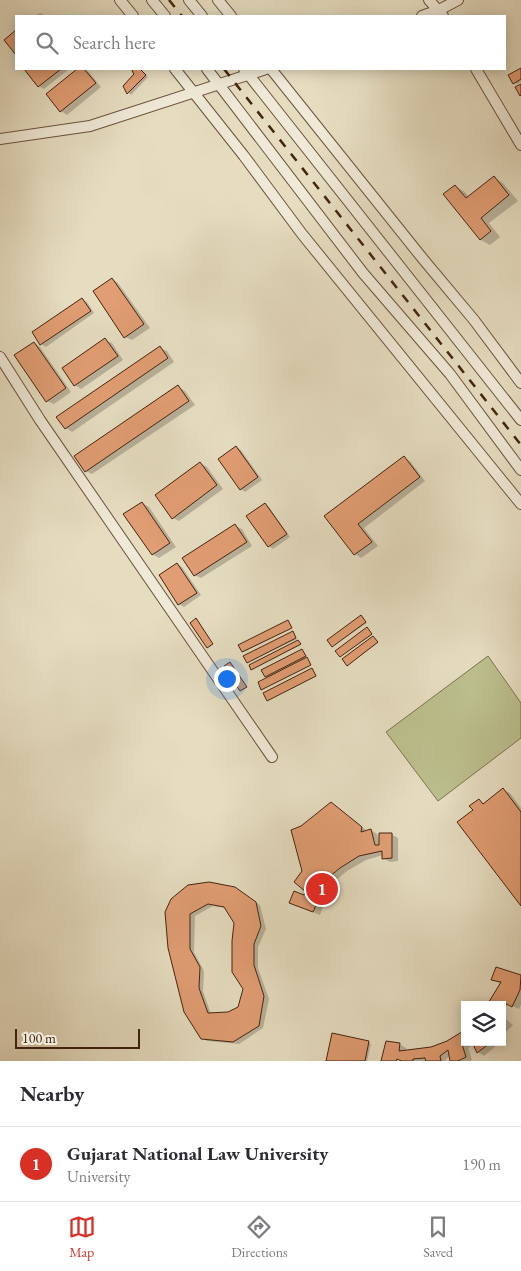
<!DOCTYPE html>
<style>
:root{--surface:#fff;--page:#f2f2f3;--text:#2b2b33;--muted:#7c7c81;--line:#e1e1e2;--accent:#d93025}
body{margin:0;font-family:"EB Garamond",serif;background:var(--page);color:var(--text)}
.controls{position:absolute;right:15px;bottom:15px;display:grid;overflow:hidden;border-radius:0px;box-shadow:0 2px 12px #0003}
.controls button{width:45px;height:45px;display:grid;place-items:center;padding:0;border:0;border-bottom:1px solid var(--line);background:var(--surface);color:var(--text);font:25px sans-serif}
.scale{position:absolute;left:15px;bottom:12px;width:125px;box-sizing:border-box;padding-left:5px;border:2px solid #44240e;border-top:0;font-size:14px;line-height:18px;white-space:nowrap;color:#44240e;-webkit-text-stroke:4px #efe9d7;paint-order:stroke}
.you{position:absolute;left:226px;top:678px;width:18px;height:18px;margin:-12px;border:4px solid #fff;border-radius:50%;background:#1a73e8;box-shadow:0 0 0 8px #1a73e833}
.badge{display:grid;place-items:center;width:32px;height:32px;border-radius:50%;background:var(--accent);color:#fff;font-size:16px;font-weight:700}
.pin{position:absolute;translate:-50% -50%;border:2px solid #fff;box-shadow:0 1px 5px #0006}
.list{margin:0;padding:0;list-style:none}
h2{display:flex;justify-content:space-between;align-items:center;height:65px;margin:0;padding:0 20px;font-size:21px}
h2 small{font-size:16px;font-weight:400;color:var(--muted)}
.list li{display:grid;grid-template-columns:32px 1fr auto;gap:15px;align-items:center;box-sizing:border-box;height:75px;padding:0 20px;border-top:1px solid var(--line)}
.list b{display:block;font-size:19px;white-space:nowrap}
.list p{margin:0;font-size:16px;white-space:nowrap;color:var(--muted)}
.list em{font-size:16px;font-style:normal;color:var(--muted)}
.icon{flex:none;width:28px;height:28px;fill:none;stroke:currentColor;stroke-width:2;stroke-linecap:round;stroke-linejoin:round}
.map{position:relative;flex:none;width:521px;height:1061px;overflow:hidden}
.search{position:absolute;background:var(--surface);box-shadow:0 2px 12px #0003;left:15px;right:15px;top:15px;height:55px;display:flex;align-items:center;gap:12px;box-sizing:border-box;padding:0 18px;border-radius:0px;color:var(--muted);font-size:19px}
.sheet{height:140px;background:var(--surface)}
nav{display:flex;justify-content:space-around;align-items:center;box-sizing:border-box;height:70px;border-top:1px solid var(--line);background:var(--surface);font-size:14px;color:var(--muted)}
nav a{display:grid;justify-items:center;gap:2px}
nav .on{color:var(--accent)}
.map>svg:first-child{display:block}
.green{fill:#bcbf8e;stroke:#80724e}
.shadow{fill:#0003;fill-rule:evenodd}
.building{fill:#e19d73;stroke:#44240e;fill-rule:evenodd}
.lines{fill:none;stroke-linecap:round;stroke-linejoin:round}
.minor-casing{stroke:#6c523b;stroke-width:12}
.minor{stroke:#efe9d7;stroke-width:10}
.rail{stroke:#44240e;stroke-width:2.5;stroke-dasharray:9 9;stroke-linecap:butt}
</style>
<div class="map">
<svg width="521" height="1061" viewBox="0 0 521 1061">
<rect width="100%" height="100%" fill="#e6ddc1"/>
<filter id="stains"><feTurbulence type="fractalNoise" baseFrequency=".004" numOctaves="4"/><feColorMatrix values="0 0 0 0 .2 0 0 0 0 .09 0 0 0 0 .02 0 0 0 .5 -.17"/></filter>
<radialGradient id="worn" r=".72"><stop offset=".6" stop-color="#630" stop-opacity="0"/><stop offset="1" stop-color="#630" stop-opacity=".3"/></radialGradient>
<path class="green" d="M488,656L521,703V738L438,801L386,732Z"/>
<g class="shadow">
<path d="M40,13L46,16H35Z"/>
<path d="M27,69H69L44,89L39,86L26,70Z"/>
<path d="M79,69L88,71L101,87L67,115L61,111L47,95Z"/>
<path d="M136,69H140L148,77L131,95L124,86L136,74L133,71Z"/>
<path d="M521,69V82L517,84L514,83Z"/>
<path d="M494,177L503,183L518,201L489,223L500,237L490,245L481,240L445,194L455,186L465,192L469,197Z"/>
<path d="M112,279L118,283L150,328L132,340L125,337Z"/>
<path d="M82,299L87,302L94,313L46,347L41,344Z"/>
<path d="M105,340L112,343L123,360L81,389L75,385Z"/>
<path d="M34,343L40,347L71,392L54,404L47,401Z"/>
<path d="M160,348L167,351L174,362L72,432L66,428Z"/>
<path d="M178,387L185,391L195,405L92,474L86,471Z"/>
<path d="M236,447L241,450L262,480L245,492L241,489Z"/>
<path d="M404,458L410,461L425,481L364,528L378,546L361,558L355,554L326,516Z"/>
<path d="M200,463L207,467L223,489L179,521L173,518Z"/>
<path d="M142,503L149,507L176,547L159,558L152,554Z"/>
<path d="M265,504L269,507L290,537L273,549L269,546Z"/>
<path d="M235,526L242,529L252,546L201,578L194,575Z"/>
<path d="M177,564L182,567L201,595L184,607L179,604Z"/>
<path d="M362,617L367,623L333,646Z"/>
<path d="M292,628L244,652L243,651Z"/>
<path d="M368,629L372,635L341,656L337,651Z"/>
<path d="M293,633L297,639L248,662Z"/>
<path d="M373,637L378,643L348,665Z"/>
<path d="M299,642L301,645L252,669Z"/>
<path d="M303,651L311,665L262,689L269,678L266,676Z"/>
<path d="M312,670L317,676L268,700Z"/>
<path d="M503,790L510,793L521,808V904L474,811L479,801L485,804Z"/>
<path d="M338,808L367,831L371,830L377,834L379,841L391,834L398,838V861L390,862L383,858V855L366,860L347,871L330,885L316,904L323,907L320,915L297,906L308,892Z"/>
<path d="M239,891L260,905L266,929L258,947V968L269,999L263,1028L239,1044L207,1041L202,1038L172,900ZM213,906L226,908L235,923L245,989L239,1008L229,1013L211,1014L203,991L204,971L194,952L195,916Z"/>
<path d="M497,969L521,976V1005L519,1009L508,1004L502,1014V1005H488L501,984L493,980Z"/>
<path d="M502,1016L513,1025L502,1036Z"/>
<path d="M465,1032V1042H492L495,1047L484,1056L478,1052L474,1043L468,1048L472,1060L470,1061H451L450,1056L446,1059V1061H403L391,1057L398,1061H383L399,1044L406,1048V1051L432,1048Z"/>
<path d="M368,1042L371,1044L367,1061H327Z"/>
</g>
<g class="building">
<path d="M16,30V55L4,40Z"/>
<path d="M521,68V79L513,84L508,75Z"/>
<path d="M24,69H61L38,87Z"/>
<path d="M77,69H84L96,83L60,112L46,94Z"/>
<path d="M134,69H140L146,75L127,94L123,86L134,74L132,71Z"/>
<path d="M521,84V95L520,96L515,87Z"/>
<path d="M494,176L509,195L481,218L491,231L480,240L443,194L455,185L466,198Z"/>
<path d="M112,278L144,324L124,338L93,291Z"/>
<path d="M82,298L91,311L40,345L32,332Z"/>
<path d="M105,338L118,356L74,386L62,368Z"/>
<path d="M34,342L66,388L46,402L14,355Z"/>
<path d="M160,346L168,358L65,429L56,417Z"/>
<path d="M178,385L189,401L85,472L74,456Z"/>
<path d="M236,446L258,477L240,490L218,459Z"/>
<path d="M404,456L420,477L358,524L372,542L354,555L324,516Z"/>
<path d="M200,462L217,485L172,519L155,495Z"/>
<path d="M142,502L170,543L152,555L123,514Z"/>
<path d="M265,503L287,534L268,547L246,516Z"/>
<path d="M235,524L247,542L194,576L182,558Z"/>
<path d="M177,563L197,593L178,605L159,575Z"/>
<path d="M361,615L366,622L332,647L327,640Z"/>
<path d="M196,618L213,644L207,648L190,623Z"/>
<path d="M288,620L292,628L242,652L238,645Z"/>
<path d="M367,627L372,634L340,657L335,651Z"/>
<path d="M293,631L296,638L247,663L243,656Z"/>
<path d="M373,636L378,642L347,666L342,659Z"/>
<path d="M298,640L301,644L251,670L249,665Z"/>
<path d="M302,649L306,656L265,677L261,670Z"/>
<path d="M307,657L311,665L261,690L258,682Z"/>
<path d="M230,662L247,687L240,691L224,666Z"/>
<path d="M312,668L316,676L267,701L263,693Z"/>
<path d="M503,788L521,812V906L457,822L473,810L469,806L479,799L483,804Z"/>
<path d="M331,802L362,827L361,832L371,829L375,845H379V833H392V858L382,859V851L359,856L340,868L323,882L310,900L317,903L313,912L289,903L294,891L304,895L306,892L294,882L302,871L291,830L301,826Z"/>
<path d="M209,882L235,887L256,902L261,926L254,944V965L264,996L259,1026L233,1042L201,1039L184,1012L168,948L165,912L171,899L188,885ZM208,904L224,907L234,923L232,941V972L243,989L238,1007L228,1012L208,1013L199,988L200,967L190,949V914Z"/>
<path d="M496,967L521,975L520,990L512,1007L501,1001L499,1005H487L501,982L491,980Z"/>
<path d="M465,1030V1042L462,1044L466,1057L458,1061H450L448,1050L440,1056L441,1061H426L425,1058L413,1059V1061H402L397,1059L396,1061H381L386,1041L400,1043L399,1051L431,1047L447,1041Z"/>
<path d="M332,1033L369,1041L365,1061H326Z"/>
<path d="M472,1042H489L490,1043L477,1053Z"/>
</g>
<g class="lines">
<defs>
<g id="minor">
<path d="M120,0L133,16"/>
<path d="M152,0L165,16"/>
<path d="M189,0L202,16"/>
<path d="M218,0L231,16"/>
<path d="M429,0L443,16"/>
<path d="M422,16L439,10L458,0"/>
<path d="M175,69L244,156L302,234L521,504"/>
<path d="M207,69L363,273L450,374L521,470"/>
<path d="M244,69L521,420"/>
<path d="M271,69L423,259L474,320L521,383"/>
<path d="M476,69L521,145"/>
<path d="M0,139L90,126L266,69"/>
<path d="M0,357L40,420L272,757"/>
</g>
</defs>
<use href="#minor" class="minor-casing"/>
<use href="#minor" class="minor"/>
<g class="rail">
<path d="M169,0L182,16"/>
<path d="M224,69L521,445"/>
</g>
</g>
<rect width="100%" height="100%" filter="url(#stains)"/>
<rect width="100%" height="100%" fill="url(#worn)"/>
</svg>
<div class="controls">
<button><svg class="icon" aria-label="layers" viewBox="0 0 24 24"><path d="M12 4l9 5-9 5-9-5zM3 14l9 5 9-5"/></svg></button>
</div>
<div class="scale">100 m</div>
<div class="you"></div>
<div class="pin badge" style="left:322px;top:889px">1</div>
<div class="search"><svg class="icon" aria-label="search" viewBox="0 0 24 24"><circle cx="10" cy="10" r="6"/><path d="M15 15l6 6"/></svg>Search here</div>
</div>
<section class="sheet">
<h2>Nearby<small></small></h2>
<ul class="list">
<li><span class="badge">1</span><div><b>Gujarat National Law University</b><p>University</p></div><em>190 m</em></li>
</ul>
</section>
<nav>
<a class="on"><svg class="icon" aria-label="map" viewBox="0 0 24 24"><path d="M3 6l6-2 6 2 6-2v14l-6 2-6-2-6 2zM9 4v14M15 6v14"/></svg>Map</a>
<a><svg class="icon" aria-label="directions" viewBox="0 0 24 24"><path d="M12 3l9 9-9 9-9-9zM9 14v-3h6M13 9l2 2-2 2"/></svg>Directions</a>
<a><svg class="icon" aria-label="saved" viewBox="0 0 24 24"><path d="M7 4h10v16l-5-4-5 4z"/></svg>Saved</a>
</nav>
